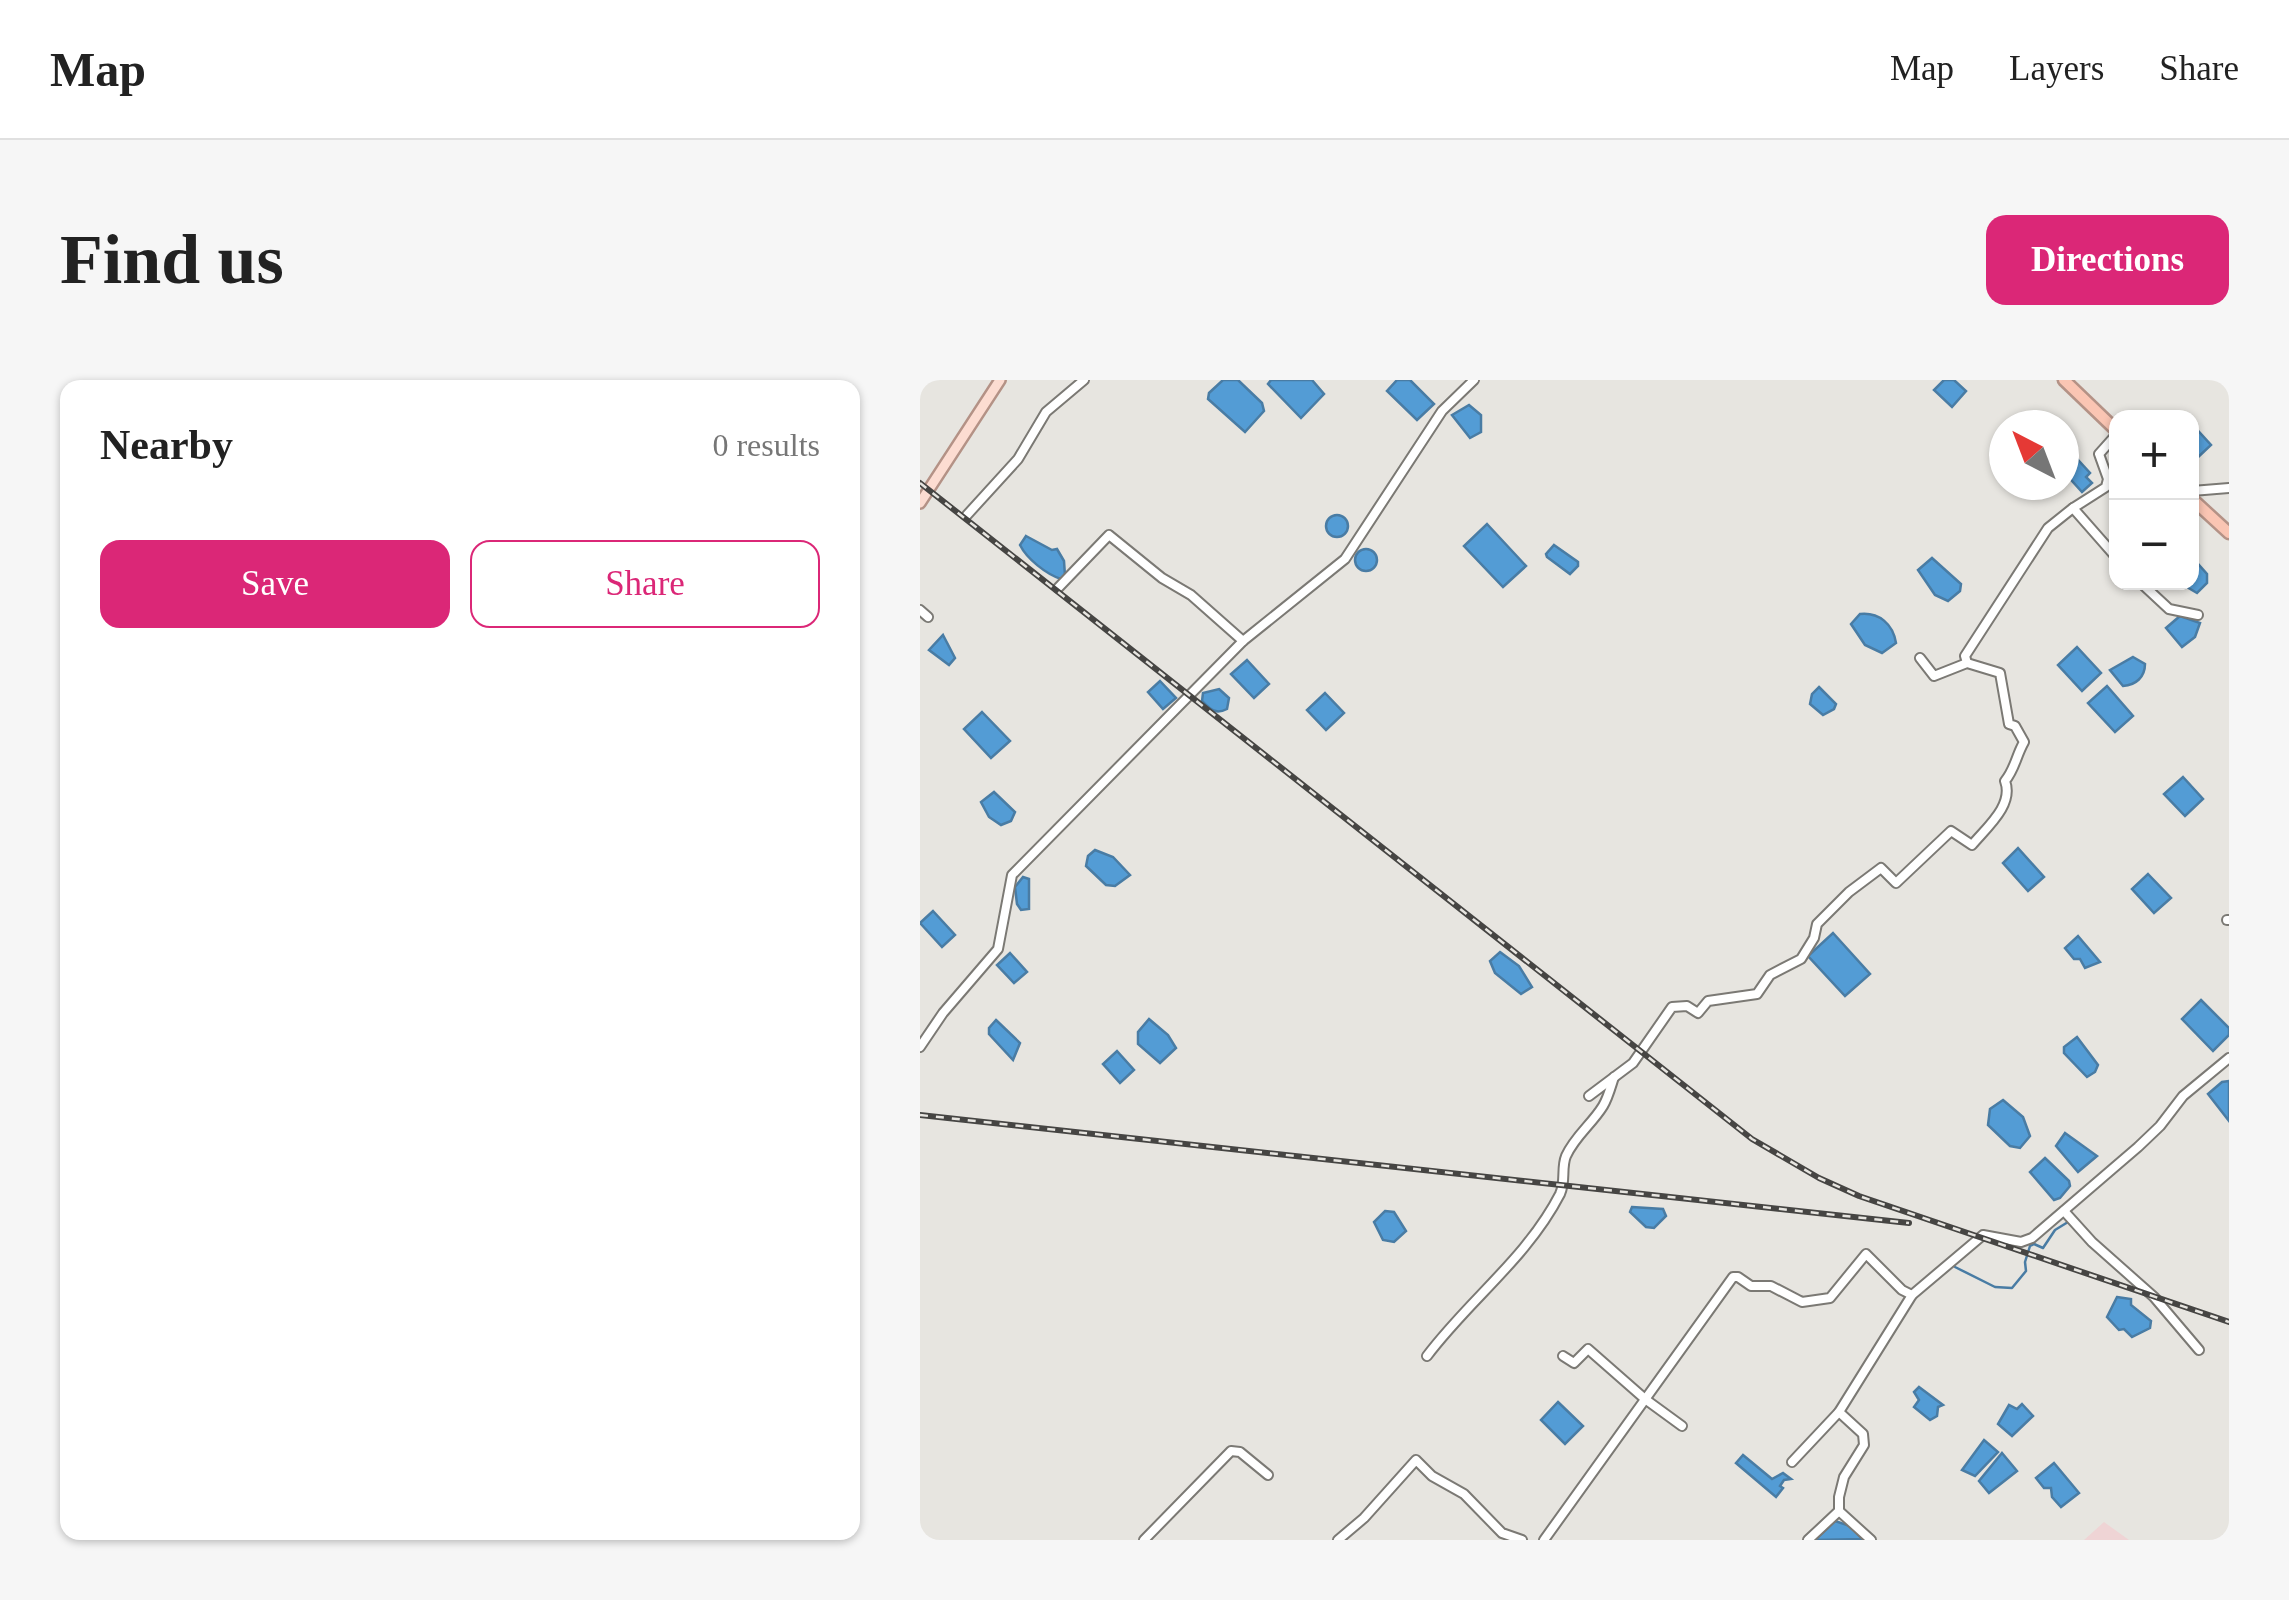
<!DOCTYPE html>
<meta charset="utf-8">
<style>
:root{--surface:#fff;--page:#f6f6f6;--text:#222;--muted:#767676;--line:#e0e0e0;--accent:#db2777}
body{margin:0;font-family:"Times New Roman",serif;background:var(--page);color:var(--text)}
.controls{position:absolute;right:30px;top:30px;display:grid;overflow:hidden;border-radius:20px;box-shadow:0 2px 8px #0004}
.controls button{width:90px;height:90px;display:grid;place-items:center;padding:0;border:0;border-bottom:2px solid var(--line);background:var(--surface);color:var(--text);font:50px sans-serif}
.compass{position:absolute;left:1069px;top:30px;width:90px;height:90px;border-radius:50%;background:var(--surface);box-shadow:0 2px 8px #0004;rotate:318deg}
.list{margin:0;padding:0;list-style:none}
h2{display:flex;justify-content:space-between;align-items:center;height:130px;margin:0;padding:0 40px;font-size:42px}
h2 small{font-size:32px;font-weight:400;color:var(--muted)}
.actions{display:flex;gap:20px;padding:30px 40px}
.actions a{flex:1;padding:22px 0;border:2px solid var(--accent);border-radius:20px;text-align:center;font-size:35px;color:var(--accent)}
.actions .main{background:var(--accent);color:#fff}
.map{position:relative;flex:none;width:1309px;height:1160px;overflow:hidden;border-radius:20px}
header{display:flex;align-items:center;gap:60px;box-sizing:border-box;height:140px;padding:0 50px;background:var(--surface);border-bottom:2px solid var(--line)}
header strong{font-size:48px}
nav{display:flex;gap:55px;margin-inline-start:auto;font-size:35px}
.intro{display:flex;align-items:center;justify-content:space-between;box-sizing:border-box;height:240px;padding:0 60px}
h1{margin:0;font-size:70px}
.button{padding:25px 45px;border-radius:20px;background:var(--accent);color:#fff;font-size:35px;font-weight:700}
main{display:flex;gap:60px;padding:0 60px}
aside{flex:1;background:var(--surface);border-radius:20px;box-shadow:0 2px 8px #0004}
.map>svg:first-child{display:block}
.industrial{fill:#efd4d5}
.water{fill:#539cd5;stroke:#497ca4;stroke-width:2.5}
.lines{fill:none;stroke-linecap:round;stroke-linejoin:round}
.stream{stroke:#497ca4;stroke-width:2.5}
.minor-casing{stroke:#7b7974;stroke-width:12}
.major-casing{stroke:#b49286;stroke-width:14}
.highway-casing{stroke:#b49286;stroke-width:15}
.minor{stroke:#fff;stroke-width:8}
.major{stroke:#fcdcd1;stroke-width:9}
.highway{stroke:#fac5b3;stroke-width:10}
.rail-casing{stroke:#464543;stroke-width:6}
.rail{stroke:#e7e5e0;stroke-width:2.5;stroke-dasharray:8;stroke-linecap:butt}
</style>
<header>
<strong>Map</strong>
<nav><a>Map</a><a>Layers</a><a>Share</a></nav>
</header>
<div class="intro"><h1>Find us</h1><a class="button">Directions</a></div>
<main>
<aside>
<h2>Nearby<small>0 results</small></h2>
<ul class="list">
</ul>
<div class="actions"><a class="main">Save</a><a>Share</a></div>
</aside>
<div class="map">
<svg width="1309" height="1160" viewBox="0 0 1309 1160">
<rect width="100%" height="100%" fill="#e7e5e0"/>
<path class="industrial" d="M1184,1142L1209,1160H1164Z"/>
<g class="water">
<path d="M303,0H318L342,23L344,31L325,52L288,19L289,13Z"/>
<path d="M351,0H392L404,14L381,38L348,4Z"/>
<path d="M477,0H490L514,24L497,40L467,11Z"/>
<path d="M1024,0H1034L1046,11L1032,27L1014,10Z"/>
<path d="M549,25L561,35V52L550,58L532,35Z"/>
<path d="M1272,44L1291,65L1274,81L1272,79Z"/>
<path d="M1150,71L1170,93L1166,97L1172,103L1162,112L1144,92V77Z"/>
<circle cx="417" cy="146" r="11"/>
<path d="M567,144L606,186L583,207L544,166Z"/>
<path d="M106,156L132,170L137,169L144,181L145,196L141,199C126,194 107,179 100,165Z"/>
<path d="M634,165L658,182V186L650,194L627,177L626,174Z"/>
<circle cx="446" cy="180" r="11"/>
<path d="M1272,177L1287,194V203L1277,213L1260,203L1272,202Z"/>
<path d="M1012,178L1041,204L1040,211L1028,221L1015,215L998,190Z"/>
<path d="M940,234C959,232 973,244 976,263L962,273L945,265L931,244Z"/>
<path d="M1260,236L1280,243L1275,257L1262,267L1246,248Z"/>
<path d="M23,255L35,278L29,285L9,270Z"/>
<path d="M1157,267L1181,293L1162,311L1138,285Z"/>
<path d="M1213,277L1225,284C1225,297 1216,305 1203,306L1190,290Z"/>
<path d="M327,280L349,304L334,318L311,294Z"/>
<path d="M240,301L256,318L243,329L228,312Z"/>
<path d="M1187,306L1213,336L1195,352L1168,323Z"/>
<path d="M899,307L916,324L914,329L903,335L890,324L892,314Z"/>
<path d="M299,309L309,318L307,329C295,335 290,329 282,321L283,313Z"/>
<path d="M405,313L424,333L406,350L387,330Z"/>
<path d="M62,332L90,361L71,378L44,349Z"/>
<path d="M1263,397L1283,419L1265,436L1244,414Z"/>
<path d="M74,412L95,432L91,441L81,445L69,437L61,422Z"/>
<path d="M1098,468L1124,497L1108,511L1083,483Z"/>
<path d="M175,470L193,477L210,495L195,506L186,505L166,486L168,476Z"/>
<path d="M1228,494L1251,518L1234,533L1212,509Z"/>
<path d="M103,497L109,499V529L101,530L97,524L95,507Z"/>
<path d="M13,531L35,555L22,567L0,543Z"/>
<path d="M913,553L950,594L925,616L888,576Z"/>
<path d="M1158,556L1180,582L1165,588L1160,579H1154L1145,568Z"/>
<path d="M580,572L599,586L612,607L601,614L575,593L570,581Z"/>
<path d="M90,573L107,592L94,603L77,585Z"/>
<path d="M1281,620L1309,648V655L1293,671L1262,639Z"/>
<path d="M229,639L248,655L256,668L240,683L218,664V652Z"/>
<path d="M76,640L100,663L93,680L69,654V648Z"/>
<path d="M1157,657L1178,685L1175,692L1167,697L1144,673V667Z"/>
<path d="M197,671L214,690L200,703L183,684Z"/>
<path d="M1309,701V741L1288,714L1302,702Z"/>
<path d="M1083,720L1103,737L1110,756L1100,768L1090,766L1068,745L1070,729Z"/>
<path d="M1145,753L1177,776L1158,792L1136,766Z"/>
<path d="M1125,778L1149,801L1150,806L1140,818L1134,820L1110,792Z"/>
<path d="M712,827L743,829L746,836L734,848L726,847L710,832Z"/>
<path d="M465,831L474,832L486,851L474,862L463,860L454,842Z"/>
<path d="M1197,917L1211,919V925L1231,941L1230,948L1212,957L1204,949L1199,950L1187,937Z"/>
<path d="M999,1007L1023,1025L1018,1027L1017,1036L1010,1040L994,1027L999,1020L994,1012Z"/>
<path d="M638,1022L663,1046L645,1064L621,1040Z"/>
<path d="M1102,1024L1113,1036L1092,1056L1078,1044L1089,1025L1097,1029Z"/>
<path d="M1064,1060L1078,1072L1055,1096L1042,1090Z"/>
<path d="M1082,1073L1097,1091L1069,1113L1059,1101Z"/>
<path d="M823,1075L852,1099L863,1093L871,1099L864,1100L860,1106L863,1108L856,1117L816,1083Z"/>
<path d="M1134,1083L1159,1113L1141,1127L1132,1117L1131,1108H1124L1116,1098Z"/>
<path d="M915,1141L930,1146L942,1159L895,1160Z"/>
</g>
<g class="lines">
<path class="stream" d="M1035,887L1075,907L1092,908L1106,891L1105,882L1110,866L1114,864L1123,868L1135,850L1148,842"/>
<defs>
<g id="minor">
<path d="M1196,55L1179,74L1188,99L1186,107L1153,128L1196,177"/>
<path d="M1272,111L1309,108"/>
<path d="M47,135L98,79L126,32L164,0"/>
<path d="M1220,202L1249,229L1278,235"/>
<path d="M138,208L189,155L242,198L271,215L323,261"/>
<path d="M0,230L8,237"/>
<path d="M1047,283L1045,276L1128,148L1153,128"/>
<path d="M1307,540H1309"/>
<path d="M0,667L23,633L78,569L92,495L323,261L425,179L522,31L554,0"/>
<path d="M669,716L713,683L752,627L767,626L778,633L788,621L837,614L850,595L881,579L894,558L897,544L929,512L961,488L976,503L1031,451L1052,465C1067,447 1094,425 1085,401C1095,389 1096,376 1104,362L1095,346L1089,344L1080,293L1047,283L1014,296L1000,278"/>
<path d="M1144,831L1172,862L1234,917L1279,970"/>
<path d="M507,976C549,920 607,878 640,814C646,801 641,788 646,776C655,756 672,744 683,726C688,718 691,706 694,697"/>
<path d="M643,976L654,983L668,969L725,1019L762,1046"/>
<path d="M872,1082L919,1032"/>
<path d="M919,1131L951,1160"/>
<path d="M224,1160L311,1071L320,1072L348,1095"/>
<path d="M418,1160L444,1138L496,1080L512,1096L544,1114L582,1153L602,1160"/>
<path d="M624,1160L813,897H818L831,906H851L882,922L910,918L946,874L982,910L992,915"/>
<path d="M888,1160L919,1131V1117L924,1097L944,1065L943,1054L919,1032L992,915L1063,855L1101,862L1112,858L1218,767L1240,746L1263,716L1309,678"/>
</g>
<path id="major" d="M0,123L80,0"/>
<g id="highway">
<path d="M1144,0L1196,50"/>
<path d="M1272,119L1309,153"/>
</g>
</defs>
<use href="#minor" class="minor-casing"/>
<use href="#major" class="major-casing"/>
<use href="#highway" class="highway-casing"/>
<use href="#minor" class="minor"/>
<use href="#major" class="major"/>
<use href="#highway" class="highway"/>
<defs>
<g id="rail">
<path d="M0,103L832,759L899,798L939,816L1309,942"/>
<path d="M0,735L989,843"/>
</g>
</defs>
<use href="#rail" class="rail-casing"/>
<use href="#rail" class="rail"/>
</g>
</svg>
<div class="controls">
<button>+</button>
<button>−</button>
</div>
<svg class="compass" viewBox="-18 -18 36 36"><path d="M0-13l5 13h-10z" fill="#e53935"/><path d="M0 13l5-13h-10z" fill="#767676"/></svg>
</div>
</main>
